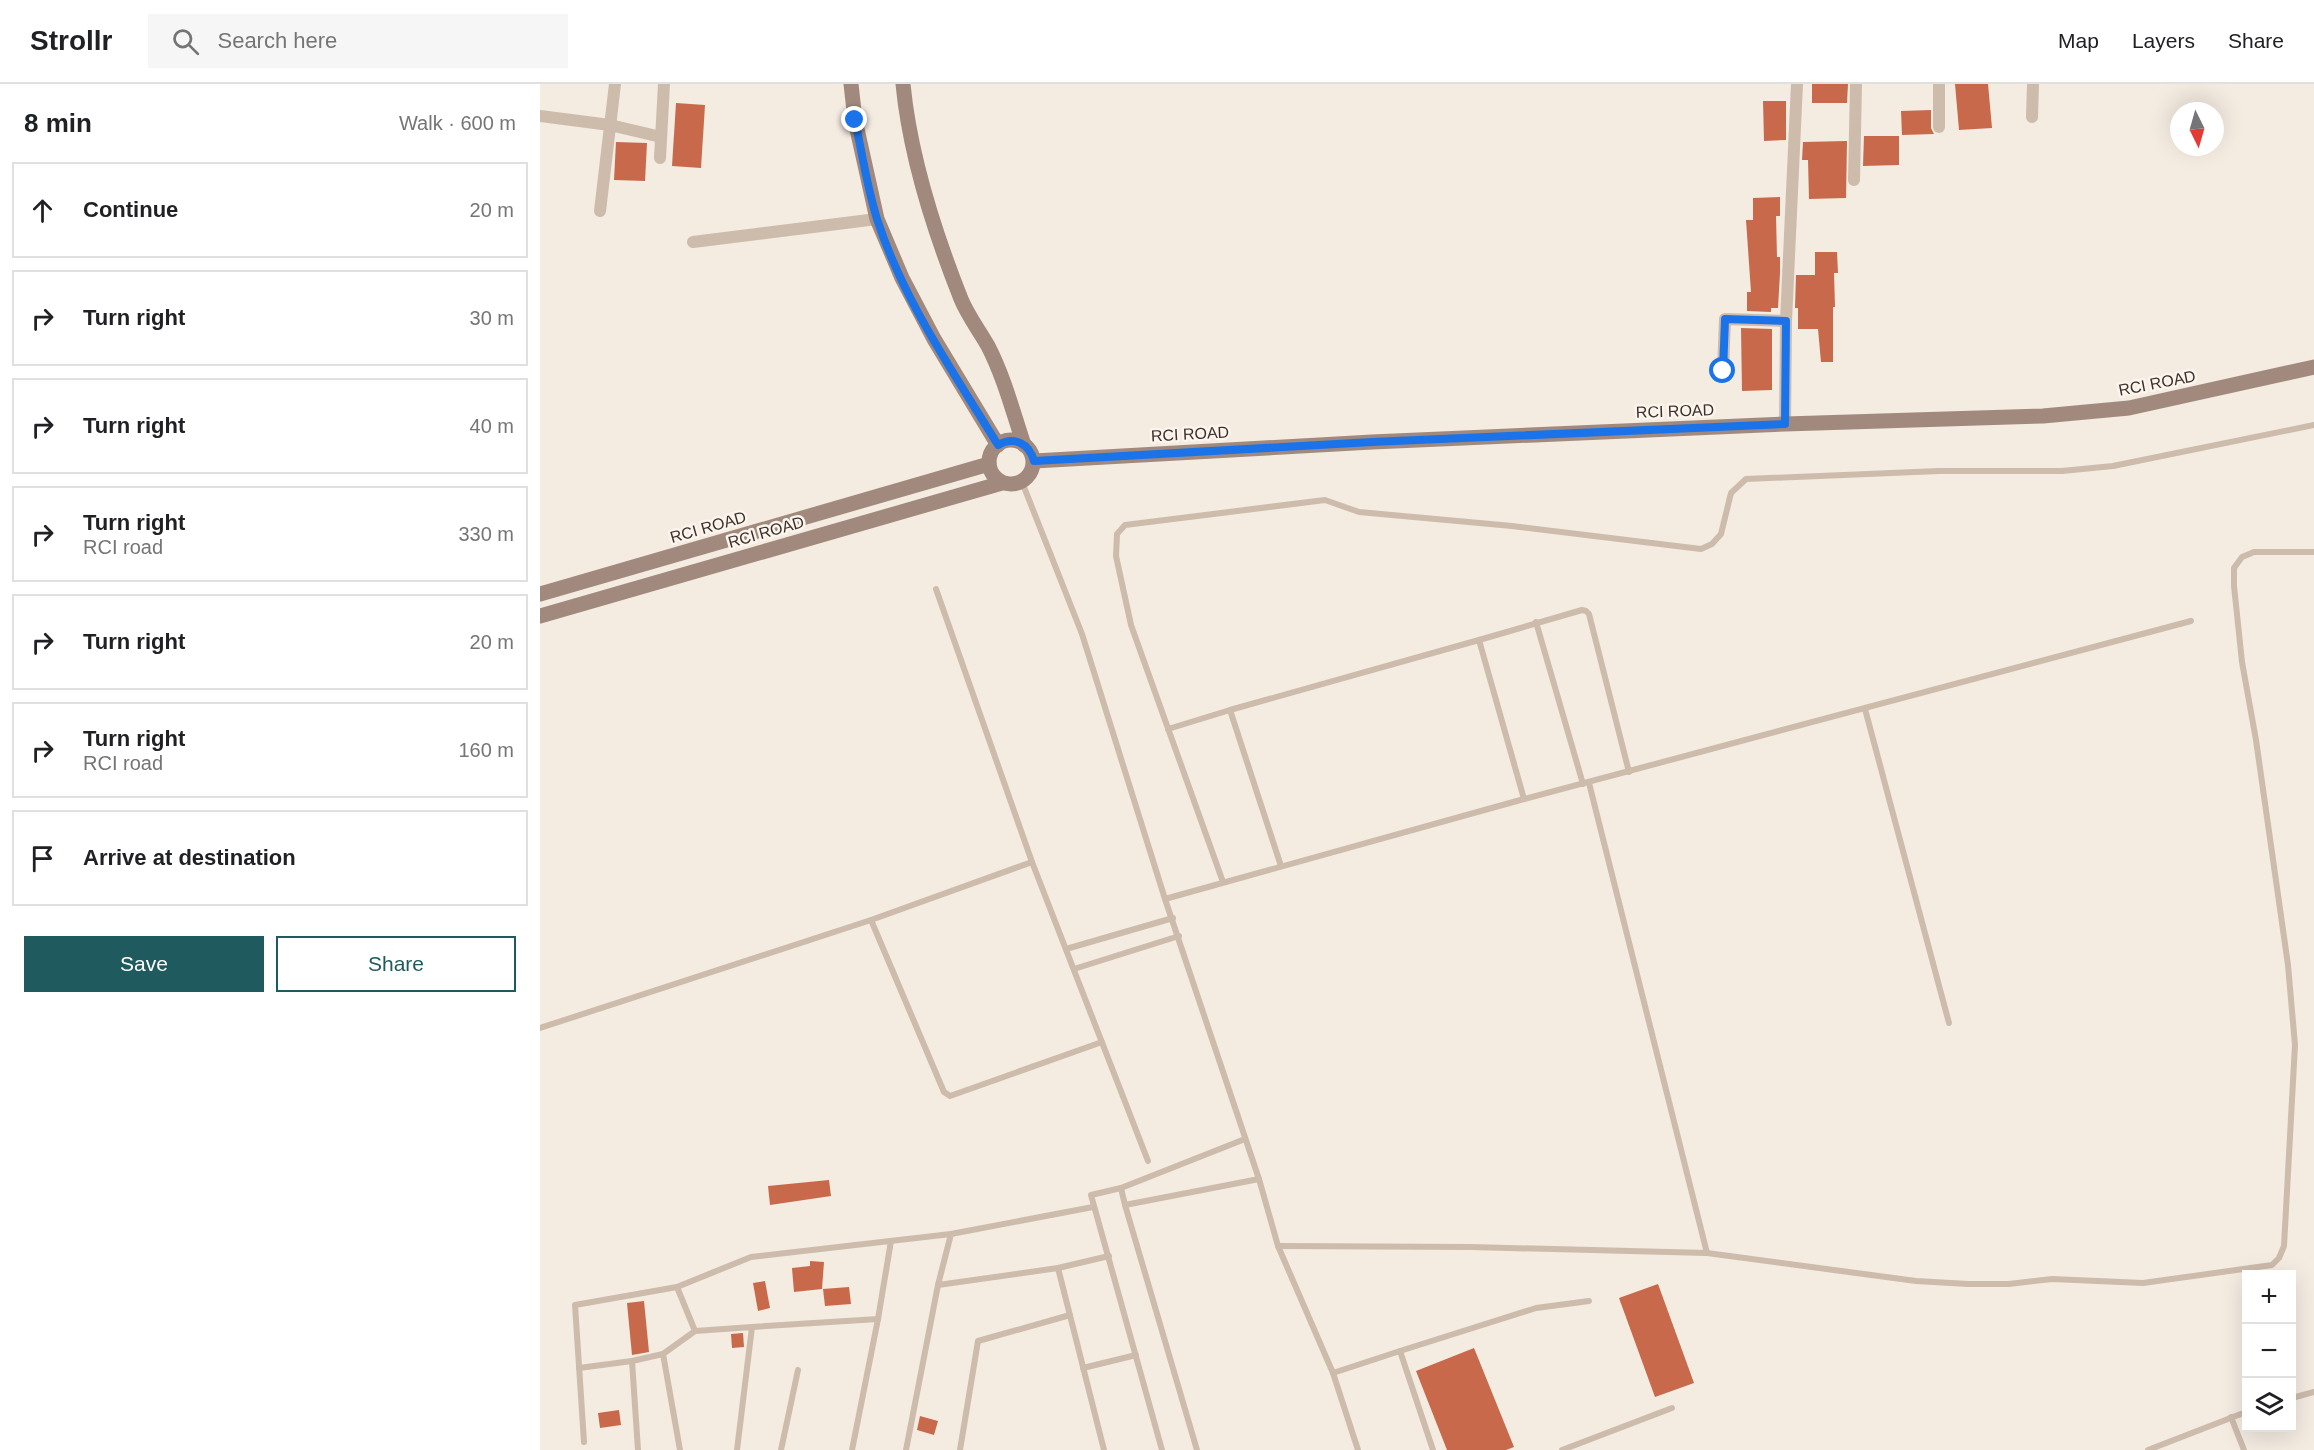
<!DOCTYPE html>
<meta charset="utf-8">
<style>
:root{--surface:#fff;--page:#f6f6f6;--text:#202124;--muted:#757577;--line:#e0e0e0;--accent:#1f5a5e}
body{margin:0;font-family:Helvetica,sans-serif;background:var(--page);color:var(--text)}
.controls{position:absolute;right:18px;bottom:18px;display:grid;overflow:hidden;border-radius:0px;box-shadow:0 6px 24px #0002}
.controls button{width:54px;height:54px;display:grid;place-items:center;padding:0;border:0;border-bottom:2px solid var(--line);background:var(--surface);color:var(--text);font:30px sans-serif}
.compass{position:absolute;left:1630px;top:18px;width:54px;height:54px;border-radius:50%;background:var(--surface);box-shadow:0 6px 24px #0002;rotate:175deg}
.stop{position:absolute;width:18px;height:18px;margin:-14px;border:4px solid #1a73e8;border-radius:50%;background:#fff}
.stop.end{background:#1a73e8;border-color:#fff;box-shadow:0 2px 6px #0008}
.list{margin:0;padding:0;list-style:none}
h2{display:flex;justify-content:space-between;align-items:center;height:78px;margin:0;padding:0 24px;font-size:26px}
h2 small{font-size:20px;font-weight:400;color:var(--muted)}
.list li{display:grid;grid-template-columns:39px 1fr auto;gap:18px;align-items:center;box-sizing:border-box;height:96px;margin:0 12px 12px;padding:0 12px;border:2px solid var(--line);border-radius:0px}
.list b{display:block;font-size:22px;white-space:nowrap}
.list p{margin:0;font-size:20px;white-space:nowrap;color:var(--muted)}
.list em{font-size:20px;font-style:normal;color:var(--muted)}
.actions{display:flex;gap:12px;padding:18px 24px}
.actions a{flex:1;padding:14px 0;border:2px solid var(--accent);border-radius:0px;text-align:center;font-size:21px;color:var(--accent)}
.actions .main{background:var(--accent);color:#fff}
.icon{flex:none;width:33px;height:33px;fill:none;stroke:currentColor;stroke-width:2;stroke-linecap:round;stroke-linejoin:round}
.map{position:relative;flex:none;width:1774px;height:1366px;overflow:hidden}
header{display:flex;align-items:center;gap:36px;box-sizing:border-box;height:84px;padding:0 30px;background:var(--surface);border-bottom:2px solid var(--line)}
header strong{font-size:28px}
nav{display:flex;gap:33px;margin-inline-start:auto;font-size:21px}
.search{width:420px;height:54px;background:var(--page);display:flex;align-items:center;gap:15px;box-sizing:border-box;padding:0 21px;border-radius:0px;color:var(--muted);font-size:22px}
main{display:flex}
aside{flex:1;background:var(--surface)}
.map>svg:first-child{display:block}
.building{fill:#c8694b}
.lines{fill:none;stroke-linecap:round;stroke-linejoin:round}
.lane{stroke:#cdbbac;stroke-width:6}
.street{stroke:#cdbbac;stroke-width:12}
.secondary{stroke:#a18a7d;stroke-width:15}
.route{stroke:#1a73e8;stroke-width:8}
.labels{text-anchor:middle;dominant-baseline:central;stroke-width:5;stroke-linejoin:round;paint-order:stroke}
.street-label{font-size:16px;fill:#3b302b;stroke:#fbf5ee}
</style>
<header>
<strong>Strollr</strong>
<div class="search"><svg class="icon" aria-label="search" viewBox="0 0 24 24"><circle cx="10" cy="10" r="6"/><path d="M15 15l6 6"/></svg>Search here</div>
<nav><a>Map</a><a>Layers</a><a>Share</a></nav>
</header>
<main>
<aside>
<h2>8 min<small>Walk · 600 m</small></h2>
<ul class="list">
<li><svg class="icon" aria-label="ahead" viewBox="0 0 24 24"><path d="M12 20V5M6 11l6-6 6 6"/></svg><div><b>Continue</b></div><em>20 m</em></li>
<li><svg class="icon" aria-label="right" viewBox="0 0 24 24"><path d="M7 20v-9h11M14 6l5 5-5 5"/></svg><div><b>Turn right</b></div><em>30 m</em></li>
<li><svg class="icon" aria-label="right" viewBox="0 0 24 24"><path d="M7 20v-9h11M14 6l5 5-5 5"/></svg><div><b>Turn right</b></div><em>40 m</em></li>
<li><svg class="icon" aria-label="right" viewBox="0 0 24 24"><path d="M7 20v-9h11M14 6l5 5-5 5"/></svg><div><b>Turn right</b><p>RCI road</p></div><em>330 m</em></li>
<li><svg class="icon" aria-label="right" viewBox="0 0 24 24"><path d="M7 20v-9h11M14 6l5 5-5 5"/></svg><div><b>Turn right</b></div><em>20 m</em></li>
<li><svg class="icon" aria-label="right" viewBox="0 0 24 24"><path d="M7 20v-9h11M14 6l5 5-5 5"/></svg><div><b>Turn right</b><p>RCI road</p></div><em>160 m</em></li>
<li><svg class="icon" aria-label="arrive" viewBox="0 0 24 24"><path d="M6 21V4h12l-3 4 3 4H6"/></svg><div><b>Arrive at destination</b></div></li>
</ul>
<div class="actions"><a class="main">Save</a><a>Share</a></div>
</aside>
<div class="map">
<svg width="1774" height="1366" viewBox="0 0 1774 1366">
<rect width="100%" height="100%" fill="#f4ebe1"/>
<g class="building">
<path d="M1272,0H1308L1307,19H1272Z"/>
<path d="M1415,0H1448L1452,44L1419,46Z"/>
<path d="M1223,17H1246V56L1224,57Z"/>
<path d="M136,19L165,21L161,84L132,82Z"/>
<path d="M1391,26V44L1394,50L1362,51L1361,27Z"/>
<path d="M1324,52H1359V81L1323,82Z"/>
<path d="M1307,57L1306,114L1269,115L1268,76H1262L1263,58Z"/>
<path d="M76,58L107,59L105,97L74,96Z"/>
<path d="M1240,113V132H1236L1237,173H1240V189L1238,224H1231V228L1207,227V208H1211L1206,136H1213V114Z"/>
<path d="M1275,168H1297L1298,189H1294L1295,223H1293V278H1281L1278,245H1258V224H1255L1256,191H1275Z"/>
<path d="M1201,244L1232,245V306L1202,307Z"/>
<path d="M289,1096L291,1112L230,1121L228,1102Z"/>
<path d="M270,1177L284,1178L282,1205L254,1208L252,1184L270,1182Z"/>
<path d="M225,1197L230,1224L218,1227L213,1199Z"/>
<path d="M1118,1200L1154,1299L1115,1313L1079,1214Z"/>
<path d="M309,1203L311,1220L285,1222L283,1205Z"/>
<path d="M104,1217L109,1268L92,1271L87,1219Z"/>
<path d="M203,1249L204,1263L192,1264L191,1250Z"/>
<path d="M934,1264L974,1363L966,1366H907L876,1287Z"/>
<path d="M79,1326L81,1341L60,1344L58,1329Z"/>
<path d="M380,1332L398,1337L394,1351L377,1346Z"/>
</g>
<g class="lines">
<g class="lane">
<path d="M482,398L542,550L625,815L719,1095L738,1162L793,1289L818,1366"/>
<path d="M396,505L492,778"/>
<path d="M996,538L1043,700"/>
<path d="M939,556L1042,526L1046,527L1049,530L1089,688"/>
<path d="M1325,625L1409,939"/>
<path d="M628,645L690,626"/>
<path d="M1049,699L1167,1169"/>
<path d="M741,782L690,626L939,556L984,715"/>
<path d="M683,798L591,541L576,472L577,450L585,441L785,416L819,428L972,442L1161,465L1172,460L1181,450L1191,409L1206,395L1399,387H1522L1573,382L1774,341"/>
<path d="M625,815L984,715L1651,537"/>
<path d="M331,836L404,1008L410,1012L562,958"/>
<path d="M526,865L633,834"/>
<path d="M534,885L639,852"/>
<path d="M0,944L331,836L492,778L608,1077"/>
<path d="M581,1104L705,1055"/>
<path d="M585,1121L581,1104L551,1111L622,1366"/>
<path d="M738,1162L931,1163L1167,1169L1376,1197L1428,1200H1469L1512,1195L1603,1199L1732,1181L1739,1174L1744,1162L1755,961L1748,881L1716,656L1702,578L1694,502V484L1702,473L1714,468H1774"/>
<path d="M518,1184L564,1366"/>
<path d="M398,1201L518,1184L569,1172"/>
<path d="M212,1243L338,1235"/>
<path d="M155,1247L212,1243L197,1366"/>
<path d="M860,1267L996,1224L1049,1217"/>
<path d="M92,1277L98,1366"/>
<path d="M39,1284L92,1277L123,1270"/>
<path d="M543,1284L596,1271"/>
<path d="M793,1289L860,1267L893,1366"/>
<path d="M1752,1314L1774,1308"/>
<path d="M1691,1333L1704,1366"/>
<path d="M44,1358L35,1221L137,1203"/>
<path d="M140,1366L123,1270L155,1247L137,1203L211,1173L411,1150L553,1123"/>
<path d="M241,1366L258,1286"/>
<path d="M312,1366L338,1235L351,1157"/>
<path d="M366,1366L398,1201L411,1150"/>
<path d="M420,1366L438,1257L530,1231"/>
<path d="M657,1366L585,1121L719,1095"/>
<path d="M1022,1366L1132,1324"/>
<path d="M1608,1366L1706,1328"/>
</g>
<g class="street">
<path d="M0,32L70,41L121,53"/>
<path d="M1492,33L1493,0"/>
<path d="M1399,43V0"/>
<path d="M120,74L124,0"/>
<path d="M1314,96L1316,0"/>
<path d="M60,127L75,0"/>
<path d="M153,158L337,135"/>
<path d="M1183,287L1185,235L1246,237"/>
<path d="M1245,340L1246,237L1257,0"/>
</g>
<g class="secondary">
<path d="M311,0L315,36L337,135L362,194L394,255L458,361"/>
<path d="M363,0C370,73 394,147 421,215C428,232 439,246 448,262C464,293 473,328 484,361"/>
<circle cx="471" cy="378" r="22"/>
<path d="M494,377L832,358L1245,340L1503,332L1589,324L1774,283"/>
<path d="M0,510L449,380"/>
<path d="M0,532L462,399"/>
</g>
</g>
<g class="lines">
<path class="route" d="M315,36C322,69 327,103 337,135C363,216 414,289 458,361C474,352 489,359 494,377L832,358L1245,340L1246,237L1185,235L1183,287"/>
</g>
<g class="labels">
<g class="street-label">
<text transform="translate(1617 299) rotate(-11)">RCI ROAD</text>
<text transform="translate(1135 327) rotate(-2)">RCI ROAD</text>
<text transform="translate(650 350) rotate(-3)">RCI ROAD</text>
<text transform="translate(168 443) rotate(-16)">RCI ROAD</text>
<text transform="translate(226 448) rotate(-16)">RCI ROAD</text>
</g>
</g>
</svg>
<div class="controls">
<button>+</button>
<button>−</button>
<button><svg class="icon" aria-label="layers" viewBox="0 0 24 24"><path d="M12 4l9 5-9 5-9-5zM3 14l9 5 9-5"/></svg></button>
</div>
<svg class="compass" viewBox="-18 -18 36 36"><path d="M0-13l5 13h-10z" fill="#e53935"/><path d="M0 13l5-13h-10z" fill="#757577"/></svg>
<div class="stop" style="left:1183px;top:287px"></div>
<div class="stop end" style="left:315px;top:36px"></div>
</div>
</main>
